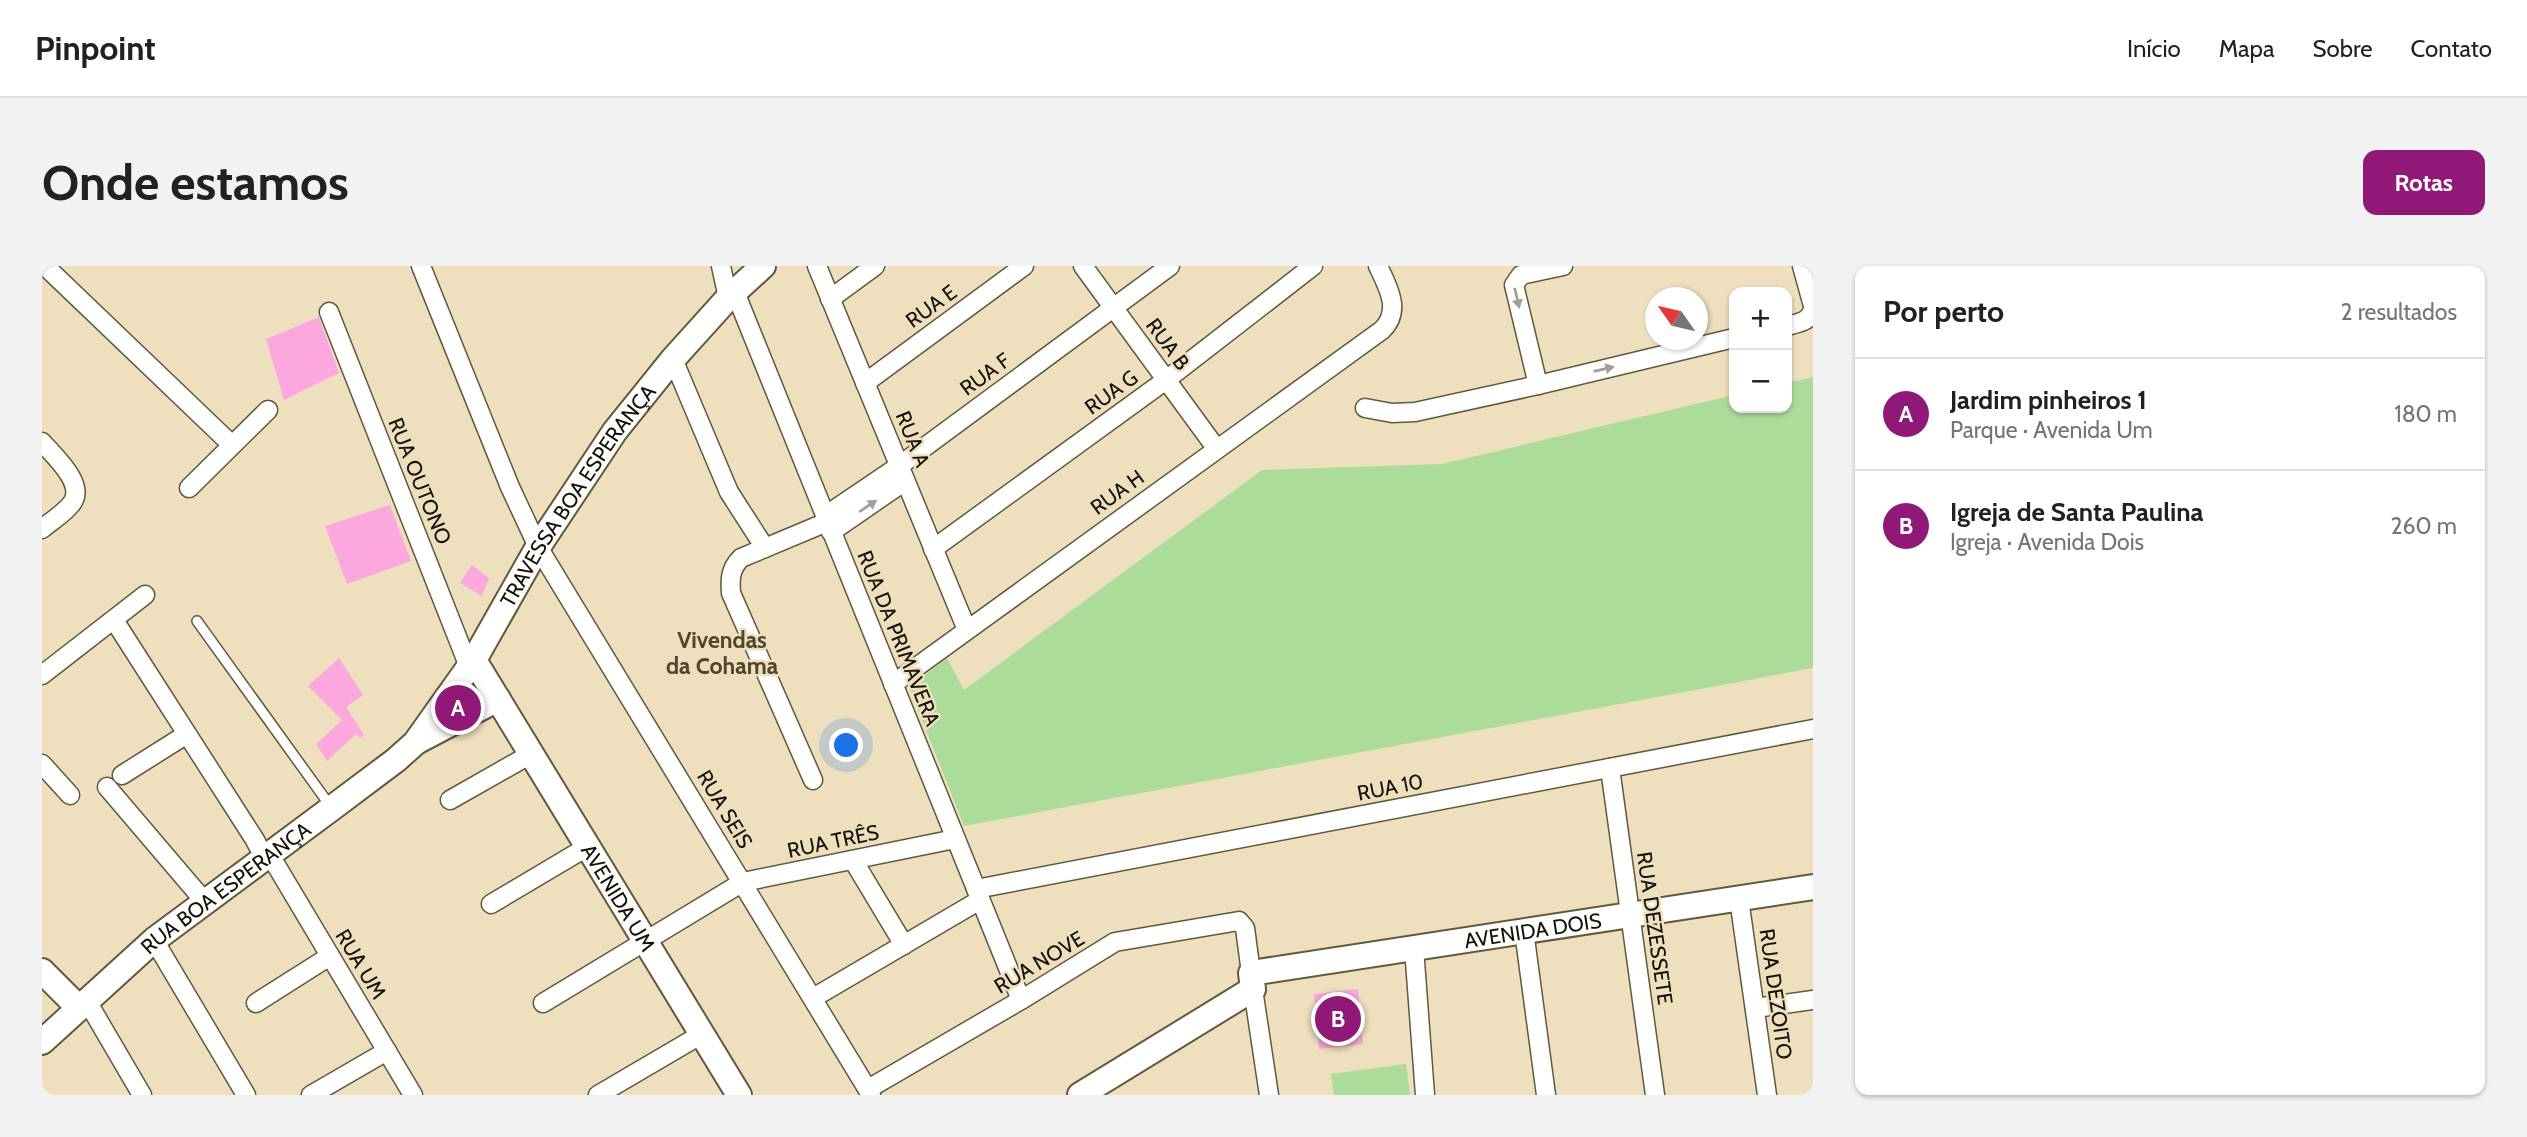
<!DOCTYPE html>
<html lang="pt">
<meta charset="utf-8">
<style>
:root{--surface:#fff;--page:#f2f2f2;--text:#202124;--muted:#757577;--line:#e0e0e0;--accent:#901978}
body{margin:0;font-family:Cabin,sans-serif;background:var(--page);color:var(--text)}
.controls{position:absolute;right:21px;top:21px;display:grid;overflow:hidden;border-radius:14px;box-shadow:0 2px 5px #0004}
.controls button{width:63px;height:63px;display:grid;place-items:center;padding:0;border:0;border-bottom:2px solid var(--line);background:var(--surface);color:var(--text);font:35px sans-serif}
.compass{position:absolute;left:1603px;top:21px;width:63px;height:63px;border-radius:50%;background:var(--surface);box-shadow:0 2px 5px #0004;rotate:304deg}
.you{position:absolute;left:805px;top:480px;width:24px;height:24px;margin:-18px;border:5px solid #fff;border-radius:50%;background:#1a73e8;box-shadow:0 0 0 10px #1a73e833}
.badge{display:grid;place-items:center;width:46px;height:46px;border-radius:50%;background:var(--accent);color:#fff;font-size:23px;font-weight:700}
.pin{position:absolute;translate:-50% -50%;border:4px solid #fff;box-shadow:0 2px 7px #0006}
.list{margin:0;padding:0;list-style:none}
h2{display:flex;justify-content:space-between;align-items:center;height:91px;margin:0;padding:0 28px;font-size:30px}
h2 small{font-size:23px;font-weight:400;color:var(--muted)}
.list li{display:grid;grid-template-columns:46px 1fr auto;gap:21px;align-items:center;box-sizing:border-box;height:112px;padding:0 28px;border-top:2px solid var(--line)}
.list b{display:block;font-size:26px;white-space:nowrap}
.list p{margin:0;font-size:23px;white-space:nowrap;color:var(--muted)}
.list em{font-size:23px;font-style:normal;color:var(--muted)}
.map{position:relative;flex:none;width:1771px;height:829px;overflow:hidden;border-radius:14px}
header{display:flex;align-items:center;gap:42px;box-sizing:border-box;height:98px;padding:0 35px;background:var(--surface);border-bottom:2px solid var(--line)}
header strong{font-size:33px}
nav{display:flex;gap:38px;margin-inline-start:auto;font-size:24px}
.intro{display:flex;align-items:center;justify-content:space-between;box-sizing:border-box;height:168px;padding:0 42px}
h1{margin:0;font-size:49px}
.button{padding:18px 32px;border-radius:14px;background:var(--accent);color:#fff;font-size:24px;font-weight:700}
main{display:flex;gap:42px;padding:0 42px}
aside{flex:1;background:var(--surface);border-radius:14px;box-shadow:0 2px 5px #0004}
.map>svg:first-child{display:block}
.green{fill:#acdc9a}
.building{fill:#fca8df}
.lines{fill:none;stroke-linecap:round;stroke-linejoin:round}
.lane-casing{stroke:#64573a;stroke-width:12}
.street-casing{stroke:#64573a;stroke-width:21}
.secondary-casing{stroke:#64573a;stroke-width:28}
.lane{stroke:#fff;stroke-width:9}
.street{stroke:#fff;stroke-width:18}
.secondary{stroke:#fff;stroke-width:24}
.oneway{fill:#a2a09b}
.labels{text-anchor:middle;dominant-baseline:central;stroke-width:5;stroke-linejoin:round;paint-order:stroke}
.street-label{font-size:21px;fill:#161105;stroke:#eedfbe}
.neighbourhood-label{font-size:23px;font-weight:bold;fill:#524529;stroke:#eedfbe}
</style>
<header>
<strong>Pinpoint</strong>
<nav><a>Início</a><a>Mapa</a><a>Sobre</a><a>Contato</a></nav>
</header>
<div class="intro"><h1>Onde estamos</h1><a class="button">Rotas</a></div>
<main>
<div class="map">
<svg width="1771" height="829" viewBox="0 0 1771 829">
<rect width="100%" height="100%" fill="#eedfbe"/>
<g class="green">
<path d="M1771,111V402L922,560L867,421L905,392L922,424L1220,204L1400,198L1692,129V142H1745V117Z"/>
<path d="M431,413L441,431L402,454Z"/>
<path d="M1364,798L1368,829H1292L1289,808Z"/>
</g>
<g class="building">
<path d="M277,51L297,107L242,134L224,73Z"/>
<path d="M348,239L369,295L305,318L283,260Z"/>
<path d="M430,299L447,312L440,330L418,317Z"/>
<path d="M297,392L321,429L304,441L322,469L318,472L314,468L285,495L274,478L300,454L266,420Z"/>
<path d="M1316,723L1321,778L1277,783L1272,728Z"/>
</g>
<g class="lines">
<defs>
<path id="lane" d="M155,355L289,541"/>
<g id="street">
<path d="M3,0L190,179"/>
<path d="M379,0L468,221L496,281L829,829"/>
<path d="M679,0L686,32"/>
<path d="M775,0L925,364"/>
<path d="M1041,0L1174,182"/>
<path d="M1760,0L1771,40"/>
<path d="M693,26L979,734"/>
<path d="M788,33L833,0"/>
<path d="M287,46L427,401"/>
<path d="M1745,60C1756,57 1768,56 1771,43"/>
<path d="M631,93L687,226L723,282"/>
<path d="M823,117L982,0"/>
<path d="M1496,119L1472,19L1479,9L1521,0"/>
<path d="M1323,142L1350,147L1373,146L1496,119L1692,72"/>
<path d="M0,176C12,190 44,218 30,237C23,247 9,255 0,263"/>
<path d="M147,222L226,144"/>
<path d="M783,250L857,200L1128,0"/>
<path d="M789,266L863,215"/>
<path d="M891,283L1124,114L1271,0"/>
<path d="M72,354L213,574L223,593"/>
<path d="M0,409L103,329"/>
<path d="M851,418L1340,64C1360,45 1346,21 1336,0"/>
<path d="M0,498L28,529"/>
<path d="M1568,502L1613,829"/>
<path d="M80,509L145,468"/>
<path d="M771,514L689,327C688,313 688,303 699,292L785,256"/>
<path d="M65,521L163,636"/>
<path d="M408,534L489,488"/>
<path d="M228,589L371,829"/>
<path d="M811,594L862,679"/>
<path d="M934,623L1771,463"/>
<path d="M1697,633L1725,829"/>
<path d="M449,638L545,581"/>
<path d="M1482,665L1504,829"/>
<path d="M112,674L204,829"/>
<path d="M1372,682L1383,829"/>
<path d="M1211,723L1227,829"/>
<path d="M771,732L938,634"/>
<path d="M45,735L100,829"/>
<path d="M214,737L288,690"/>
<path d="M501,737L701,616L913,573"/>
<path d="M1713,742L1771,734"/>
<path d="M826,823L979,734L1073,676L1197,655L1203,662L1209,707"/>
<path d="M269,829L345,785"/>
<path d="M556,829L660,768"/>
</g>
<g id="secondary">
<path id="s1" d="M432,394L697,829"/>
<path d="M376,475L456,433"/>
<path d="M0,705L37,742"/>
<path id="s2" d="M0,776L112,674L290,542L354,494L373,477L432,394L496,281L573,165L631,93L686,32L721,0"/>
<path id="s3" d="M1038,829L1211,723L1209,707L1771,621"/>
</g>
</defs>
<use href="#lane" class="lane-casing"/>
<use href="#street" class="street-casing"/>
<use href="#secondary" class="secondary-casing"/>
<use href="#lane" class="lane"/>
<use href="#street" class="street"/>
<use href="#secondary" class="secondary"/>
</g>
<defs><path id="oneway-solid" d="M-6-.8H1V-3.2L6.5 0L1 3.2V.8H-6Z" transform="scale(1.75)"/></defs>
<g class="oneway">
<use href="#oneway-solid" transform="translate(1475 32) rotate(77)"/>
<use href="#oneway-solid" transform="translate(1562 103) rotate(-13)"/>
<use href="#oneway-solid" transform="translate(826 240) rotate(-34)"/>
</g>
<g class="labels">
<g class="street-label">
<text transform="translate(889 40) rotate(-36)">RUA E</text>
<text transform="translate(1126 78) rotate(54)">RUA B</text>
<text transform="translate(943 108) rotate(-36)">RUA F</text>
<text transform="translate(1069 126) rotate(-36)">RUA G</text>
<text transform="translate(871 173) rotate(68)">RUA A</text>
<text transform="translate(378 215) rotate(68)">RUA OUTONO</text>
<text transform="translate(1075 226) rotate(-36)">RUA H</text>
<text stroke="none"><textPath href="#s2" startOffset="775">TRAVESSA BOA ESPERANÇA</textPath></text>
<text transform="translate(857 372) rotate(68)">RUA DA PRIMAVERA</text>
<text transform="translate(1348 521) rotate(-11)">RUA 10</text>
<text transform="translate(683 543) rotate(59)">RUA SEIS</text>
<text transform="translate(791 575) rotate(-12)">RUA TRÊS</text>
<text stroke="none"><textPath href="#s2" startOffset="240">RUA BOA ESPERANÇA</textPath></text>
<text stroke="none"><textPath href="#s1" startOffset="278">AVENIDA UM</textPath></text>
<text transform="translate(1613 662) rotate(82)">RUA DEZESSETE</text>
<text stroke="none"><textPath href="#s3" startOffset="504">AVENIDA DOIS</textPath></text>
<text transform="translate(997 696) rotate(-31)">RUA NOVE</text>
<text transform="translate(319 698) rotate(59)">RUA UM</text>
<text transform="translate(1734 728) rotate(82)">RUA DEZOITO</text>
</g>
<g class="neighbourhood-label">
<text x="680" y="374">Vivendas<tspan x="680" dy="26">da Cohama</tspan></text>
</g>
</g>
</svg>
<div class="controls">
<button>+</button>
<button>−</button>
</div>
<svg class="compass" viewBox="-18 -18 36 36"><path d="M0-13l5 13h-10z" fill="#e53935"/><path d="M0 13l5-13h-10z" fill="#757577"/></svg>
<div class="you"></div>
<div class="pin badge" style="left:416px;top:442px">A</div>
<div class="pin badge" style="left:1296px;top:753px">B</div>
</div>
<aside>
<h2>Por perto<small>2 resultados</small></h2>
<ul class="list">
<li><span class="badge">A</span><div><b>Jardim pinheiros 1</b><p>Parque · Avenida Um</p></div><em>180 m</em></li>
<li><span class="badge">B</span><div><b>Igreja de Santa Paulina</b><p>Igreja · Avenida Dois</p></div><em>260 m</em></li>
</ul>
</aside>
</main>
